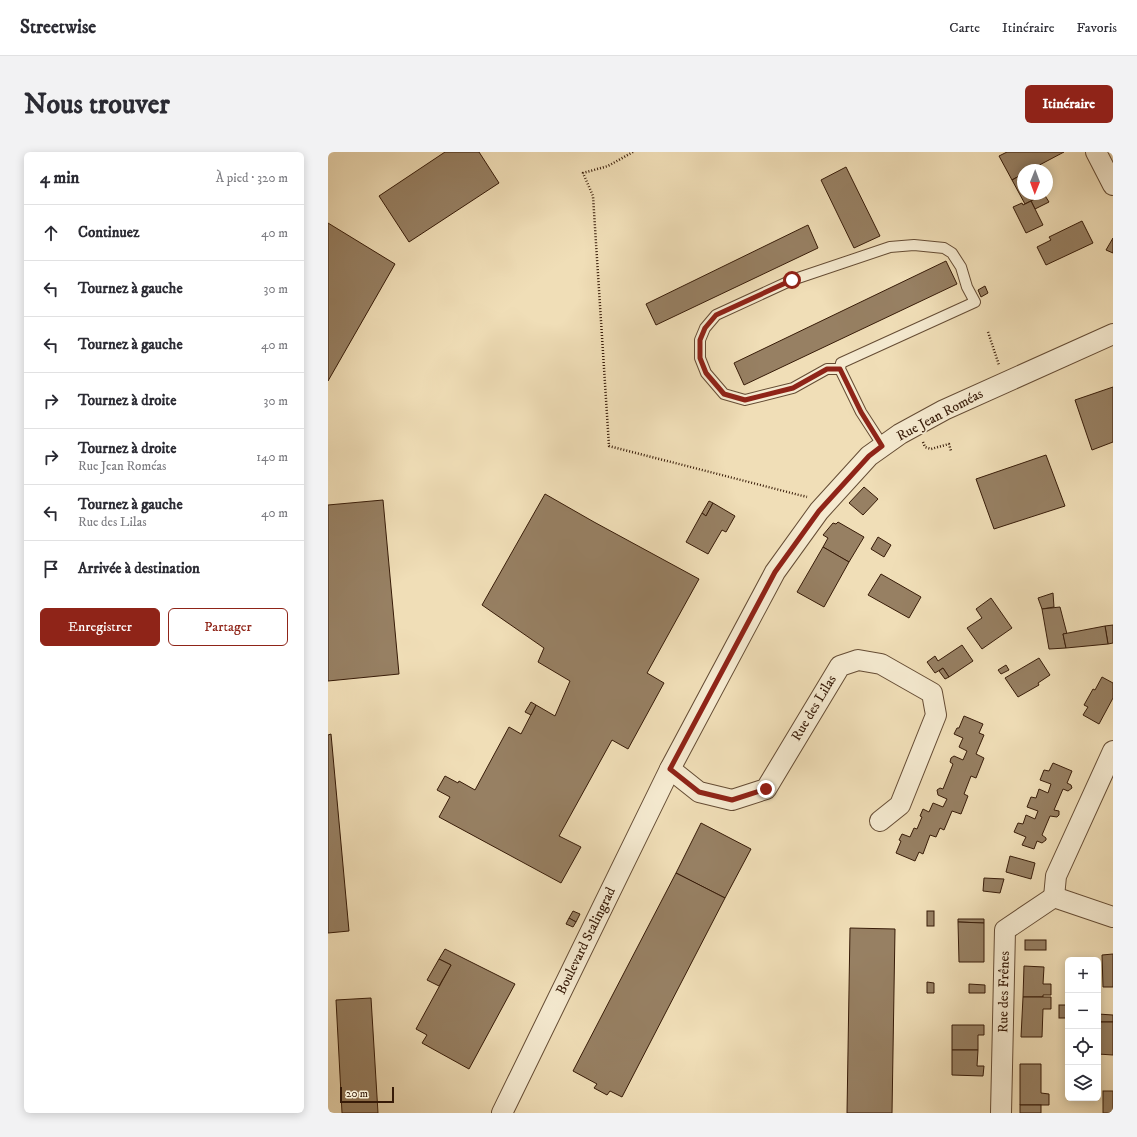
<!DOCTYPE html>
<html lang="fr">
<meta charset="utf-8">
<style>
:root{--surface:#fff;--page:#f2f2f3;--text:#2b2b33;--muted:#7c7c81;--line:#e1e1e2;--accent:#8f2418}
body{margin:0;font-family:"IM FELL DW Pica",serif;background:var(--page);color:var(--text)}
.controls{position:absolute;right:12px;bottom:12px;display:grid;overflow:hidden;border-radius:6px;box-shadow:0 2px 10px #0003}
.controls button{width:36px;height:36px;display:grid;place-items:center;padding:0;border:0;border-bottom:1px solid var(--line);background:var(--surface);color:var(--text);font:20px sans-serif}
.compass{position:absolute;left:689px;top:12px;width:36px;height:36px;border-radius:50%;background:var(--surface);box-shadow:0 2px 10px #0003;rotate:181deg}
.scale{position:absolute;left:12px;bottom:10px;width:54px;box-sizing:border-box;padding-left:4px;border:2px solid #371b08;border-top:0;font-size:11px;line-height:14px;white-space:nowrap;color:#371b08;-webkit-text-stroke:3px #f5ead0;paint-order:stroke}
.stop{position:absolute;width:12px;height:12px;margin:-9px;border:3px solid #8f2418;border-radius:50%;background:#fff}
.stop.end{background:#8f2418;border-color:#fff;box-shadow:0 1px 4px #0008}
.list{margin:0;padding:0;list-style:none}
h2{display:flex;justify-content:space-between;align-items:center;height:52px;margin:0;padding:0 16px;font-size:17px}
h2 small{font-size:13px;font-weight:400;color:var(--muted)}
.list li{display:grid;grid-template-columns:26px 1fr auto;gap:12px;align-items:center;box-sizing:border-box;height:56px;padding:0 16px;border-top:1px solid var(--line)}
.list b{display:block;font-size:15px;white-space:nowrap}
.list p{margin:0;font-size:13px;white-space:nowrap;color:var(--muted)}
.list em{font-size:13px;font-style:normal;color:var(--muted)}
.actions{display:flex;gap:8px;padding:12px 16px}
.actions a{flex:1;padding:9px 0;border:1px solid var(--accent);border-radius:6px;text-align:center;font-size:14px;color:var(--accent)}
.actions .main{background:var(--accent);color:#fff}
.icon{flex:none;width:22px;height:22px;fill:none;stroke:currentColor;stroke-width:2;stroke-linecap:round;stroke-linejoin:round}
.map{position:relative;flex:none;width:785px;height:961px;overflow:hidden;border-radius:6px}
header{display:flex;align-items:center;gap:24px;box-sizing:border-box;height:56px;padding:0 20px;background:var(--surface);border-bottom:1px solid var(--line)}
header strong{font-size:19px}
nav{display:flex;gap:22px;margin-inline-start:auto;font-size:14px}
.intro{display:flex;align-items:center;justify-content:space-between;box-sizing:border-box;height:96px;padding:0 24px}
h1{margin:0;font-size:28px}
.button{padding:10px 18px;border-radius:6px;background:var(--accent);color:#fff;font-size:14px;font-weight:700}
main{display:flex;gap:24px;padding:0 24px}
aside{flex:1;background:var(--surface);border-radius:6px;box-shadow:0 2px 10px #0003}
.map>svg:first-child{display:block}
.building{fill:#978063;stroke:#371b08}
.lines{fill:none;stroke-linecap:round;stroke-linejoin:round}
.lane-casing{stroke:#654c34;stroke-width:12}
.street-casing{stroke:#654c34;stroke-width:22}
.path{stroke:#371b08;stroke-width:2.5;stroke-dasharray:1 2;stroke-linecap:butt}
.lane{stroke:#f5ead0;stroke-width:10}
.street{stroke:#f5ead0;stroke-width:20}
.route{stroke:#8f2418;stroke-width:5}
.labels{text-anchor:middle;dominant-baseline:central;stroke-width:3.5;stroke-linejoin:round;paint-order:stroke}
.street-label{font-size:14px;fill:#371b08;stroke:#f5ead0}
</style>
<header>
<strong>Streetwise</strong>
<nav><a>Carte</a><a>Itinéraire</a><a>Favoris</a></nav>
</header>
<div class="intro"><h1>Nous trouver</h1><a class="button">Itinéraire</a></div>
<main>
<aside>
<h2>4 min<small>À pied · 320 m</small></h2>
<ul class="list">
<li><svg class="icon" aria-label="ahead" viewBox="0 0 24 24"><path d="M12 20V5M6 11l6-6 6 6"/></svg><div><b>Continuez</b></div><em>40 m</em></li>
<li><svg class="icon" aria-label="left" viewBox="0 0 24 24"><path d="M17 20v-9H6M10 6l-5 5 5 5"/></svg><div><b>Tournez à gauche</b></div><em>30 m</em></li>
<li><svg class="icon" aria-label="left" viewBox="0 0 24 24"><path d="M17 20v-9H6M10 6l-5 5 5 5"/></svg><div><b>Tournez à gauche</b></div><em>40 m</em></li>
<li><svg class="icon" aria-label="right" viewBox="0 0 24 24"><path d="M7 20v-9h11M14 6l5 5-5 5"/></svg><div><b>Tournez à droite</b></div><em>30 m</em></li>
<li><svg class="icon" aria-label="right" viewBox="0 0 24 24"><path d="M7 20v-9h11M14 6l5 5-5 5"/></svg><div><b>Tournez à droite</b><p>Rue Jean Roméas</p></div><em>140 m</em></li>
<li><svg class="icon" aria-label="left" viewBox="0 0 24 24"><path d="M17 20v-9H6M10 6l-5 5 5 5"/></svg><div><b>Tournez à gauche</b><p>Rue des Lilas</p></div><em>40 m</em></li>
<li><svg class="icon" aria-label="arrive" viewBox="0 0 24 24"><path d="M6 21V4h12l-3 4 3 4H6"/></svg><div><b>Arrivée à destination</b></div></li>
</ul>
<div class="actions"><a class="main">Enregistrer</a><a>Partager</a></div>
</aside>
<div class="map">
<svg width="785" height="961" viewBox="0 0 785 961">
<rect width="100%" height="100%" fill="#f0deb7"/>
<filter id="stains"><feTurbulence type="fractalNoise" baseFrequency=".005" numOctaves="4"/><feColorMatrix values="0 0 0 0 .2 0 0 0 0 .09 0 0 0 0 .02 0 0 0 .5 -.17"/></filter>
<radialGradient id="worn" r=".72"><stop offset=".6" stop-color="#630" stop-opacity="0"/><stop offset="1" stop-color="#630" stop-opacity=".3"/></radialGradient>
<g class="building">
<path d="M117,0H151L171,31L81,90L51,44Z"/>
<path d="M679,0H736L702,18H695V22L684,28L671,4Z"/>
<path d="M518,15L552,84L526,96L493,28Z"/>
<path d="M695,22V42H716L697,52L684,28Z"/>
<path d="M716,42L721,50L707,57L703,49Z"/>
<path d="M703,49L715,73L698,81L685,55L694,51L695,53Z"/>
<path d="M754,69L765,91L718,113L709,95L723,88L721,85Z"/>
<path d="M0,71L67,112L0,229Z"/>
<path d="M480,73L490,96L328,173L318,152Z"/>
<path d="M785,86V101L778,98Z"/>
<path d="M618,109L629,132L416,233L406,211Z"/>
<path d="M657,134L660,141L653,145L650,138Z"/>
<path d="M785,235V290L764,298L747,248Z"/>
<path d="M718,303L737,354L666,377L648,327Z"/>
<path d="M536,335L550,347L535,363L521,351Z"/>
<path d="M217,342L266,370L371,427L319,521L336,531L300,597L284,588L231,684L253,695L233,731L111,665L122,645L109,638L117,624L130,631L131,629L147,638L181,575L193,582L208,553L227,564L242,529L210,510L216,496L154,453Z"/>
<path d="M55,348L71,522L0,529V353Z"/>
<path d="M381,349L385,351L378,364L374,361Z"/>
<path d="M385,351L407,364L398,380L394,378L380,402L358,390L374,361L378,364Z"/>
<path d="M510,370L536,385L521,410L495,395L500,386L495,383L505,371L508,372Z"/>
<path d="M550,385L563,393L556,405L543,397Z"/>
<path d="M495,395L521,410L496,455L469,440Z"/>
<path d="M553,422L593,445L581,466L540,443Z"/>
<path d="M725,441L726,455L714,457L710,446Z"/>
<path d="M663,446L684,476L654,497L639,476L654,466L648,457Z"/>
<path d="M732,455L739,482H735L738,496L721,497L714,457Z"/>
<path d="M785,473V491L780,492L777,474Z"/>
<path d="M777,474L780,492L738,496L735,482Z"/>
<path d="M634,493L645,509L621,525L615,516L607,521L599,510L607,504L610,509Z"/>
<path d="M711,506L722,523L710,531L711,533L690,545L677,526Z"/>
<path d="M678,513L681,518L673,522L670,518Z"/>
<path d="M615,516L621,525L617,527L611,519Z"/>
<path d="M774,525L785,531V546L771,572L755,563L760,555L756,553L765,537L767,538Z"/>
<path d="M203,550L208,553L203,563L197,560Z"/>
<path d="M636,564L655,572L651,581L656,583L648,602L656,606L648,626L643,624L636,642L640,644L633,662L624,659L616,678L612,676L608,685L602,683L595,702L591,700L587,709L568,701L573,689L571,688L574,682L582,685L586,676L589,677L594,665L592,664L595,657L601,660L605,651L615,655L619,647L610,643L609,638L612,636L615,637L625,612L622,610L623,606L626,604L635,608L639,599L631,595L635,586L626,582L629,576H631Z"/>
<path d="M3,582L21,779L0,781V583Z"/>
<path d="M725,611L744,619L739,631L743,633L744,636L740,639L735,637L726,658L731,659V663L729,665L722,664L714,683L718,686V688L714,691L709,689L706,697L694,693L698,685L686,680L690,671L695,672L698,663L707,667L710,659L699,655L703,645L708,646L711,637L720,641L723,632L712,628L716,618L721,619Z"/>
<path d="M373,671L423,697L397,746L348,721Z"/>
<path d="M682,704L707,711L703,727L678,720Z"/>
<path d="M348,721L397,746L294,945L282,939L279,943L266,936L269,932L245,919Z"/>
<path d="M656,726L676,727L672,741L655,739Z"/>
<path d="M245,759L252,762L248,770L241,766Z"/>
<rect x="599" y="759" width="7" height="15"/>
<path d="M241,766L248,770L245,775L238,772Z"/>
<path d="M630,767H656V771L630,770Z"/>
<path d="M630,770L656,771V810H631Z"/>
<path d="M522,776L567,777L564,961H519Z"/>
<rect x="697" y="788" width="21" height="10"/>
<path d="M117,797L187,832L141,917L94,891L99,883L88,877L123,813L111,807Z"/>
<path d="M785,802V835H775L774,803Z"/>
<path d="M111,807L123,813L111,834L99,828Z"/>
<path d="M696,814L716,815L715,832H723V843H715V845H695Z"/>
<path d="M599,830L606,831V841H599Z"/>
<path d="M641,832L657,833V841H641Z"/>
<path d="M695,845H723V857H715L714,885H693Z"/>
<path d="M43,846L50,961H14L8,848Z"/>
<rect x="731" y="853" width="7" height="13"/>
<path d="M770,862L785,863V870H770Z"/>
<path d="M770,870H785V903L770,902Z"/>
<path d="M624,873H656V883H650V898H624Z"/>
<path d="M624,898H650L649,914H656L655,924L624,923Z"/>
<path d="M692,912H713V941L721,942V953H692Z"/>
<rect x="775" y="939" width="10" height="22"/>
<rect x="692" y="953" width="21" height="8"/>
</g>
<g class="lines">
<defs>
<path id="lane" d="M512,217H499L465,236L417,248L396,242L378,221L372,206V188L377,176L388,163L464,128L562,95L586,93L616,96L624,101L633,115L639,135L647,150L513,211L512,217L533,260L555,294"/>
<g id="street">
<path d="M768,0L785,33"/>
<path d="M342,617L371,640L404,648L438,637L512,514L530,508L553,512L604,541L608,563L572,653L552,669"/>
<path d="M726,745L728,724L785,599"/>
<path d="M726,745L785,765"/>
<path d="M174,961L342,617L447,420L491,359L541,304L572,282L616,258L785,182"/>
<path d="M673,961L677,778L726,745"/>
</g>
</defs>
<use href="#lane" class="lane-casing"/>
<use href="#street" class="street-casing"/>
<g class="path">
<path d="M305,0L280,14L255,21L265,44L281,294L479,345"/>
<path d="M660,180L671,213"/>
<path d="M595,290L597,295L603,297L621,292L623,299"/>
</g>
<use href="#lane" class="lane"/>
<use href="#street" class="street"/>
</g>
<g class="lines">
<path class="route" d="M438,637L404,648L371,640L342,617L447,420L491,359L541,304L554,294L533,260L512,217H499L465,236L417,248L396,242L378,221L372,206V188L377,176L388,163L464,128"/>
</g>
<g class="labels">
<g class="street-label">
<text transform="translate(612 263) rotate(-28)">Rue Jean Roméas</text>
<text transform="translate(486 556) rotate(-59)">Rue des Lilas</text>
<text transform="translate(258 789) rotate(-64)">Boulevard Stalingrad</text>
<text transform="translate(676 840) rotate(-89)">Rue des Frênes</text>
</g>
</g>
<rect width="100%" height="100%" filter="url(#stains)"/>
<rect width="100%" height="100%" fill="url(#worn)"/>
</svg>
<div class="controls">
<button>+</button>
<button>−</button>
<button><svg class="icon" aria-label="locate" viewBox="0 0 24 24"><circle cx="12" cy="12" r="6"/><path d="M12 2v4M12 18v4M2 12h4M18 12h4"/></svg></button>
<button><svg class="icon" aria-label="layers" viewBox="0 0 24 24"><path d="M12 4l9 5-9 5-9-5zM3 14l9 5 9-5"/></svg></button>
</div>
<svg class="compass" viewBox="-18 -18 36 36"><path d="M0-13l5 13h-10z" fill="#e53935"/><path d="M0 13l5-13h-10z" fill="#7c7c81"/></svg>
<div class="scale">20 m</div>
<div class="stop" style="left:464px;top:128px"></div>
<div class="stop end" style="left:438px;top:637px"></div>
</div>
</main>
